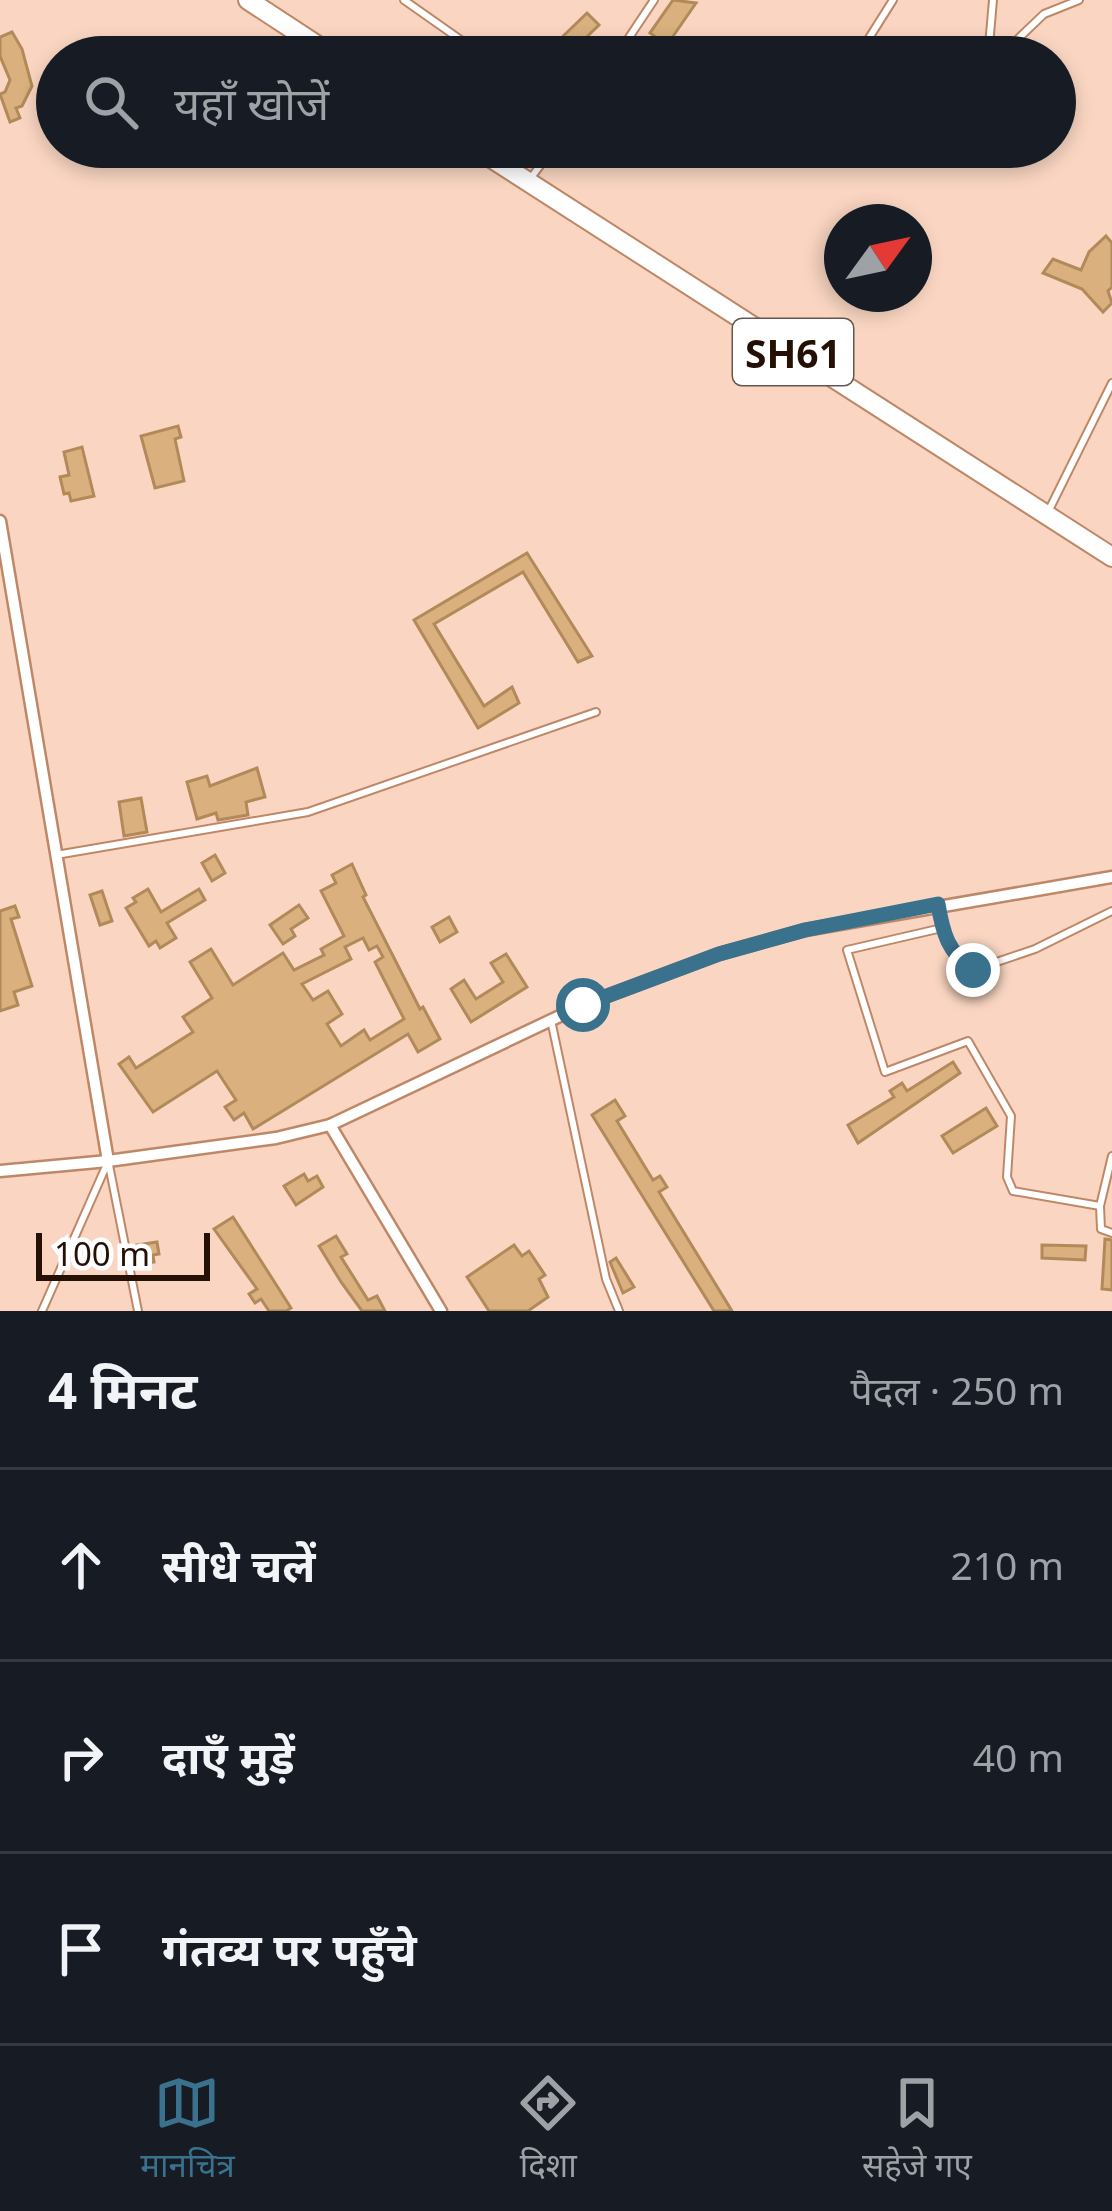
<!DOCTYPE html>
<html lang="hi">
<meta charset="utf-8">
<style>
:root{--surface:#171b24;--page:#242831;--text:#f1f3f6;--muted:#9ea1a6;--line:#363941;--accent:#3a718c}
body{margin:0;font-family:"Noto Sans","Noto Sans Devanagari",sans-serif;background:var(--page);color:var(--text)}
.compass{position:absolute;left:824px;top:204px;width:108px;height:108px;border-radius:50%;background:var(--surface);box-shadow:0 6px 18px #0003;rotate:57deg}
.scale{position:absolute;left:36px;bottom:30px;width:174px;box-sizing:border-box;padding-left:12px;border:6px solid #241004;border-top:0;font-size:33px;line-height:42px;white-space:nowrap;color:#241004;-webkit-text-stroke:9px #fff;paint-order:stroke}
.stop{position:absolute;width:36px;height:36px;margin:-27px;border:9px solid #3a718c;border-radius:50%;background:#fff}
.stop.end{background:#3a718c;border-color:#fff;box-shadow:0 3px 12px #0008}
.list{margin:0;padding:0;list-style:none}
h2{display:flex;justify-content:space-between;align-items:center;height:156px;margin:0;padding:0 48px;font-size:51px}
h2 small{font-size:39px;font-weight:400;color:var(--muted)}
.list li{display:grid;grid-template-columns:78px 1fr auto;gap:36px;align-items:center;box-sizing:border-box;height:192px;padding:0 48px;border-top:3px solid var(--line)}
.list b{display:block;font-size:45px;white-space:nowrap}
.list em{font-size:39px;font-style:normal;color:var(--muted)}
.icon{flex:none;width:66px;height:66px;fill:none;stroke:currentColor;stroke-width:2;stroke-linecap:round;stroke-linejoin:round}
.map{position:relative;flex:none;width:1112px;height:1311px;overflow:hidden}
.search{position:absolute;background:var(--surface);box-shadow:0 6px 18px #0003;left:36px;right:36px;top:36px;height:132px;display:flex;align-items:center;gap:30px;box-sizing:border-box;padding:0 42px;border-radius:66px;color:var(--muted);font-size:45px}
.sheet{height:732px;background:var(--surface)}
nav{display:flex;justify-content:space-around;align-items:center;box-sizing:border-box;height:168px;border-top:3px solid var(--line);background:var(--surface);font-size:33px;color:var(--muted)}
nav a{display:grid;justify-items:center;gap:6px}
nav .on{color:var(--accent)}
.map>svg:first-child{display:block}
.building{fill:#d9b07e;stroke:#b28a59;stroke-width:3;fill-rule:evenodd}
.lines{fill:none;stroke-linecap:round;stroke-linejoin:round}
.service-casing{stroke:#be8867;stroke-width:10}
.minor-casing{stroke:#be8867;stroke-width:15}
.primary-casing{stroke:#be8867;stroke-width:22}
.service{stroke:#fff;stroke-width:6}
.minor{stroke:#fff;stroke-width:10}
.primary{stroke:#fff;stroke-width:18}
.route{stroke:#3a718c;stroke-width:15}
.labels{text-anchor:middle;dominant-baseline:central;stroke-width:9;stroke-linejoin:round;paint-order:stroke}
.shield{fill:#fff;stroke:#66584f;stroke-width:3}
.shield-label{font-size:39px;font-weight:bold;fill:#241004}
</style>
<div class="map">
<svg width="1112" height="1311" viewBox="0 0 1112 1311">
<rect width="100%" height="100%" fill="#fad6c2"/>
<g class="building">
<path d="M673,0L696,3L667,45L650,33Z"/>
<path d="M587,13L599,25L567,56L555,44Z"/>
<path d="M12,32L22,49L32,86L22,106L16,108L20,118L10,122L0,94L5,92L10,80L0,56V37Z"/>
<path d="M1106,236L1112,243V287L1108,291L1112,303L1103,312L1082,289L1043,273L1053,259L1081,270L1089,252Z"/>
<path d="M178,426L181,437L175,439L184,481L155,488L141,436Z"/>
<path d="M82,447L94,496L71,501L69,493L64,494L60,477L69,475L64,452Z"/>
<path d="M527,553L592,656L578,662L523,572L434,624L484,706L512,687L519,703L478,728L414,620Z"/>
<path d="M257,768L265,797L246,802L248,815L218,820L216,813L197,819L187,782L207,776L210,786Z"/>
<path d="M141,798L147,832L124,836L119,802Z"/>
<path d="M215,855L225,873L212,881L202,863Z"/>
<path d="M352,864L366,895L363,897L420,1009L423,1007L440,1039L418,1052L408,1034L253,1129L244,1113L234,1120L225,1107L236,1100L217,1071L153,1112L119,1064L129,1057L136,1068L193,1032L183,1017L212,998L190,962L211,949L233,985L283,953L294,970L324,955L321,949L344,936L321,891L336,883L332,875ZM363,938L369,950L377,946L383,957L375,962L404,1019L370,1040L364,1030L341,1046L327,1024L342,1014L328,991L313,1000L302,984L351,959L345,947Z"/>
<path d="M148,889L161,912L199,889L205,900L167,923L176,938L160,948L156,941L149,946L126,908L136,902L133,898Z"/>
<path d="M102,891L112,921L100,925L90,895Z"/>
<path d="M299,905L308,918L291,929L295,936L283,944L270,925Z"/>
<path d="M15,906L19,917L11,919L32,986L14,992L18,1005L0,1011V911Z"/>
<path d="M449,917L457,932L440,942L432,927Z"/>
<path d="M506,954L527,987L471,1022L451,989L464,980L476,999L503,982L491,963Z"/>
<path d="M953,1062L960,1073L858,1143L848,1125L894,1097L890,1091L902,1083L907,1091Z"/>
<path d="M615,1100L625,1116L617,1121L653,1180L660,1176L667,1187L659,1192L732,1311H714L592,1115Z"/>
<path d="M986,1108L997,1126L953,1153L942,1136Z"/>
<path d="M304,1174L308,1181L317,1176L323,1187L296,1205L284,1186Z"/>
<path d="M233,1217L291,1308L286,1311H269L261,1299L255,1303L249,1294L257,1289L214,1229Z"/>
<path d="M336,1236L347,1254L341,1257L368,1300L377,1296L385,1311H362L341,1282L319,1246Z"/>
<path d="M1105,1239L1112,1240V1290L1102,1289Z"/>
<path d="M157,1242L159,1254L153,1255L154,1262L140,1264L137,1245Z"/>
<path d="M514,1245L522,1256L529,1251L545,1275L539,1279L548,1297L528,1311H489L467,1277Z"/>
<path d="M1042,1245L1086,1246L1085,1260L1042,1258Z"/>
<path d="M616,1258L634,1287L623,1293L610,1262Z"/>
</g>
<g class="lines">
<defs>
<g id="service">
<path d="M404,0L485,57"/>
<path d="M864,46L893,0"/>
<path d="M616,57L654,0"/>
<path d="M826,57L842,44L854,41L876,57"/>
<path d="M988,57L993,0"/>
<path d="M999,57L1044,14L1079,0"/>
<path d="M530,179L554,147"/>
<path d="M1047,514L1112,383"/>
<path d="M56,855L308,812L596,712"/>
<path d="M938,907C943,936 949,953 973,970L1035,949L1112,911"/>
<path d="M942,928L847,950L885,1072L968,1041L1011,1116L1007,1177L1013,1191L1100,1206L1101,1229L1112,1233"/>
<path d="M551,1020L606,1279L619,1311"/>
<path d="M109,1165L138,1311"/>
<path d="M1100,1206L1112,1156"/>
<path d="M42,1311L107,1164"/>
</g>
<g id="minor">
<path d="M0,521L108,1161L276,1138L330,1125L583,1005L719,954L805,930L1112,877"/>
<path d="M330,1125L441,1311"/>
<path d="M0,1171L108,1161"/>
</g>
<g id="primary">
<path d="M248,0L335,57"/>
<path d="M474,147L1112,557"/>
</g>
</defs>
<use href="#service" class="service-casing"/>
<use href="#minor" class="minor-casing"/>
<use href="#primary" class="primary-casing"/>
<use href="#service" class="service"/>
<use href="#minor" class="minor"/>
<use href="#primary" class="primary"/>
</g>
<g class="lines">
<path class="route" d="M583,1005L719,954L805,930L938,904C943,934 948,952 973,970"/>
</g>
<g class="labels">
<rect class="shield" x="733" y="319" width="120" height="66" rx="9"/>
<g class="shield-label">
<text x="793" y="352">SH61</text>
</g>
</g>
</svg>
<svg class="compass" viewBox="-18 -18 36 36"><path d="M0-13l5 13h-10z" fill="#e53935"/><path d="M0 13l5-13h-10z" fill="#9ea1a6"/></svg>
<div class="scale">100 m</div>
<div class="stop" style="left:583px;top:1005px"></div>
<div class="stop end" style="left:973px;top:970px"></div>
<div class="search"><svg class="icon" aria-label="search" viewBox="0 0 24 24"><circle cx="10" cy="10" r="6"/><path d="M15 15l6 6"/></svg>यहाँ खोजें</div>
</div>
<section class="sheet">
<h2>4 मिनट<small>पैदल · 250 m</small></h2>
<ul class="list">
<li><svg class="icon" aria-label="ahead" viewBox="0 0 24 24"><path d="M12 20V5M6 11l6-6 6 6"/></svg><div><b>सीधे चलें</b></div><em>210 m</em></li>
<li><svg class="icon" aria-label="right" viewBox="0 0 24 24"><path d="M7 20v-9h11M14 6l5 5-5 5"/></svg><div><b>दाएँ मुड़ें</b></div><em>40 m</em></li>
<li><svg class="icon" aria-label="arrive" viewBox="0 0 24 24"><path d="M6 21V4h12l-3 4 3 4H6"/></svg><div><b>गंतव्य पर पहुँचे</b></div></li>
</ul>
</section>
<nav>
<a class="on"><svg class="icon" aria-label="map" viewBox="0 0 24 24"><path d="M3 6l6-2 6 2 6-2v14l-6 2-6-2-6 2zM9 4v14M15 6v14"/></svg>मानचित्र</a>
<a><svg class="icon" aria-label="directions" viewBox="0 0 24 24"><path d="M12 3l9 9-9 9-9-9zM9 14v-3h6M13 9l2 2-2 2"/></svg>दिशा</a>
<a><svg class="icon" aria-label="saved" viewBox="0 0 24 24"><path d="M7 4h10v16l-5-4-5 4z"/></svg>सहेजे गए</a>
</nav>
